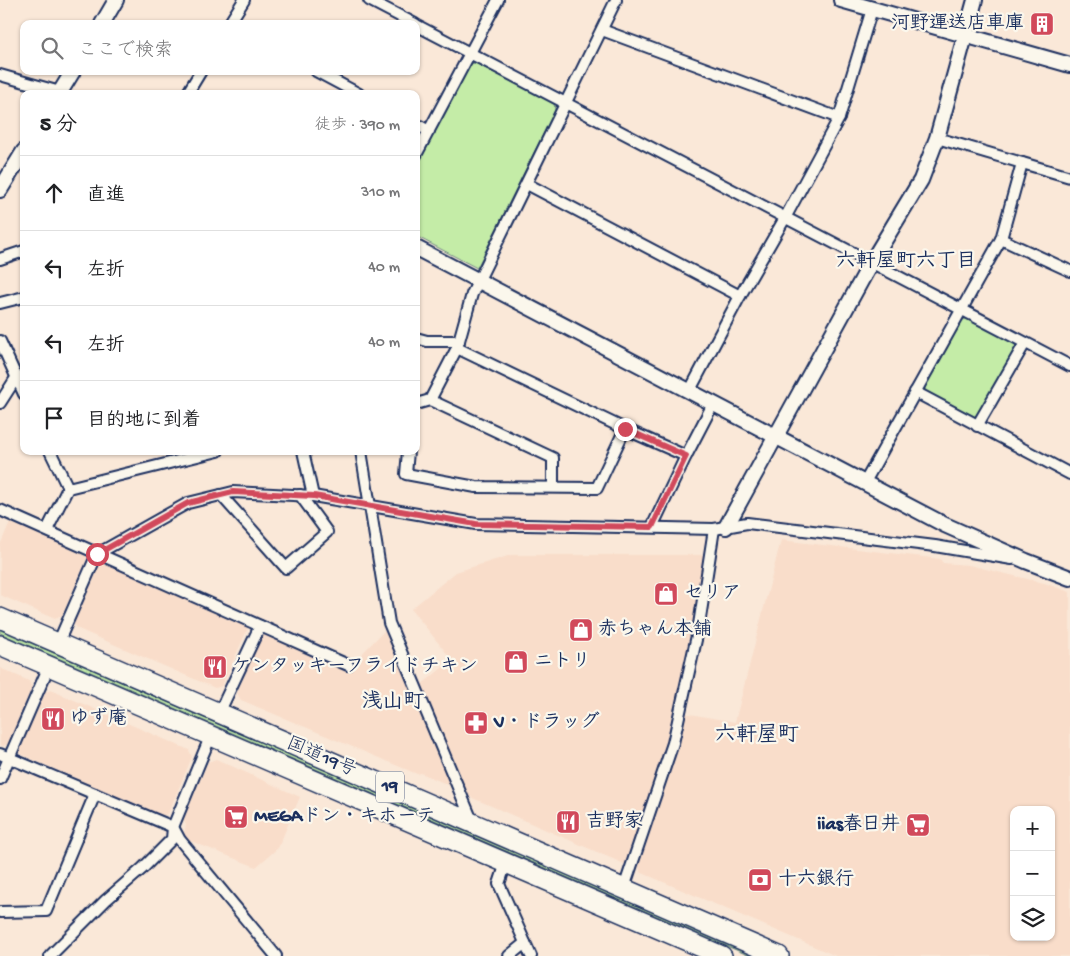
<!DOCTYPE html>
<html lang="ja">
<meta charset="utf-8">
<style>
:root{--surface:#fff;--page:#f2f2f2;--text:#202124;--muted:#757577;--line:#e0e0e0}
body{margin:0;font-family:"Gochi Hand","Klee One",sans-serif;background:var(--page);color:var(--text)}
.controls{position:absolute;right:15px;bottom:15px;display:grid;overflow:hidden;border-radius:10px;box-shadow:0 1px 4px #0004}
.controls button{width:45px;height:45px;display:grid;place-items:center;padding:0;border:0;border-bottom:1px solid var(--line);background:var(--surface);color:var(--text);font:25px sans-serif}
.stop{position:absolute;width:15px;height:15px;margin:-11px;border:4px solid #d1495b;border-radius:50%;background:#fff}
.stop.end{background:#d1495b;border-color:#fff;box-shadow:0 1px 5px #0008}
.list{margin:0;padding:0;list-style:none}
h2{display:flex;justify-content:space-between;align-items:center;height:65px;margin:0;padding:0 20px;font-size:21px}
h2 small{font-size:16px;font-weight:400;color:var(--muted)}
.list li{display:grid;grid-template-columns:32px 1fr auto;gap:15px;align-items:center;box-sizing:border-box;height:75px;padding:0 20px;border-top:1px solid var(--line)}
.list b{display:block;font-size:19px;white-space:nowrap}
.list em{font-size:16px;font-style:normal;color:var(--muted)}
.icon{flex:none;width:28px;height:28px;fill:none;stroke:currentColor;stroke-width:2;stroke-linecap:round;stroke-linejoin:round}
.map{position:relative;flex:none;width:1070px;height:956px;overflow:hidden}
.search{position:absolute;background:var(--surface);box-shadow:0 1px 4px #0004;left:20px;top:20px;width:400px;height:55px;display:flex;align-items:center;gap:12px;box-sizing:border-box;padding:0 18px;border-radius:10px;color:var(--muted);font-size:19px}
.panel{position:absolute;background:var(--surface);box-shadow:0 1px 4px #0004;left:20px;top:90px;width:400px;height:365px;border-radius:10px}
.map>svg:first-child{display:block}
.built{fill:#f9ddca;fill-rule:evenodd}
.green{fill:#c4eca7;stroke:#708e82}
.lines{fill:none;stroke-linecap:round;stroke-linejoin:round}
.street-casing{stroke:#1b2f5e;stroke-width:14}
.secondary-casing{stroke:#1b2f5e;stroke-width:18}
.highway-casing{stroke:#1b2f5e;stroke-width:22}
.street{stroke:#fbf7ec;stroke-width:10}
.secondary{stroke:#fbf7ec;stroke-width:14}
.highway{stroke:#fbf7ec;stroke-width:19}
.route{stroke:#d1495b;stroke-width:6}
.labels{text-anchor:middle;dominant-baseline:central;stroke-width:4.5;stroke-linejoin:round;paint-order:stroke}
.shield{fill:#fbf7ec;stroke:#5e6b89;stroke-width:1}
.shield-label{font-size:18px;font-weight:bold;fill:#1b2f5e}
.poi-label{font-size:19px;font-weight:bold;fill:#1b2f5e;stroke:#fbf7ec;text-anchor:start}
.street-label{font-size:19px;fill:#1b2f5e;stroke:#fbf7ec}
.neighbourhood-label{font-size:20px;font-weight:bold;fill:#1b2f5e;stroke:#fbf7ec}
.quarter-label{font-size:21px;font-weight:bold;fill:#1b2f5e;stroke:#fbf7ec}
</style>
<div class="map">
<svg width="1070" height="956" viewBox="0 0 1070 956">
<rect width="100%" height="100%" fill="#fae8d8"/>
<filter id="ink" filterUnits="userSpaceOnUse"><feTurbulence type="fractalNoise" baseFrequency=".02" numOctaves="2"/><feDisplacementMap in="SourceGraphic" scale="10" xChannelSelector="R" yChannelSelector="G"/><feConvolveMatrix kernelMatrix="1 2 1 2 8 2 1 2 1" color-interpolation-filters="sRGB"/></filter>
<g filter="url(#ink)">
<g class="built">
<path d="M10,522L86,555L87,559L62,616L55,619L0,595V545Z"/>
<path d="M781,540L940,559L943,563L969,565L1044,583L1070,592V956H836L640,872L638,860L684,713L735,722ZM1014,810H1051V937H1014Z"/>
<path d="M511,555H706L697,623L671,738L629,866L468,796L421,685L452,660L411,609L456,572Z"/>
<path d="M103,562L245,623L248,628L222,686L215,688L76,628L73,621L98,564Z"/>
<path d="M386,629L389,641L451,786L421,773L417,774L241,700L237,693L262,635L267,633L348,668Z"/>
<path d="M0,668L29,681L32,688L9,744L3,746L0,745Z"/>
<path d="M51,690L189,750L192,757L168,814L161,816L20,754L18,751L43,693Z"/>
<path d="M216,759L300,797L278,848L256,867L183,838L186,825L183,819L208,762Z"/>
</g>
<g class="green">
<path d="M475,63L554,103L555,110L477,268L416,236V168L470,64Z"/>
<path d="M968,318L1014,343L1017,349L978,416L971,418L925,393V387L960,321Z"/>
<path d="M0,630L756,956H750L0,633Z"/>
</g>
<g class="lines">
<defs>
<g id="street">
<path d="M369,0L415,24"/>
<path d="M229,24L244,0"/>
<path d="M416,25L1070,366"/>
<path d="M602,30L839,118"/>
<path d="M316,71L359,94"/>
<path d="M0,75L60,92"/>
<path d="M187,94L201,71"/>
<path d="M416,124L429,131"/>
<path d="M937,138L1070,177"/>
<path d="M416,155L498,0"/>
<path d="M527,184L740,296"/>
<path d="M1001,239L1070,271"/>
<path d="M0,259L24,251"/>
<path d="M0,303L24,297"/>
<path d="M416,338L427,341H459"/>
<path d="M0,341L24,394"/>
<path d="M457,348L625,429L686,456"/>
<path d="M689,392L740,296L785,218L839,118L872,9"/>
<path d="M915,392L1070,474"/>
<path d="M430,400L553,458V486"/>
<path d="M0,403L16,378L24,375"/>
<path d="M416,404L430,400L457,348L472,294L616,0"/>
<path d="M977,426L1025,343"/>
<path d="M50,451L68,488"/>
<path d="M303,451L313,496"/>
<path d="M361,451L389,623L473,823"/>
<path d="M408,451L406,474L476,487L597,488L625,429"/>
<path d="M865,482L1001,239L1022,163"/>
<path d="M68,488L218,451"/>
<path d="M221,495L286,568L327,532L300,495"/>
<path d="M0,510L348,665"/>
<path d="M652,527L686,456L713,404"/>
<path d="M47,530L68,488"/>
<path d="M58,643L97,554L188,503L233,492L313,496L476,524L714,529L747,523L935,546L1012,559"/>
<path d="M219,713L260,626"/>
<path d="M0,754L173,827L180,840L276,956"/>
<path d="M0,779L49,666"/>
<path d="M506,863L499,884L531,956"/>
<path d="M624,888L673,743L698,631L714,529"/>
<path d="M0,912L46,911L95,794"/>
<path d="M50,956L106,900L143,868L172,839L173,827L211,735"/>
<path d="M509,956L525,943"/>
</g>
<g id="secondary">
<path d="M841,0L1070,65"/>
<path d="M102,24L116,0"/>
<path d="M59,94L73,71"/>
<path d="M0,190L24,151"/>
<path d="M416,248L945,525L1026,561L1070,578"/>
<path d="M726,527L872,261L921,180L937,138L975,0"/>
</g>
<g id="highway">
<path d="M0,618L779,956"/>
<path d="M0,645L722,956"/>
</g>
</defs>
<use href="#street" class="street-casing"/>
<use href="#secondary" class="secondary-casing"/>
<use href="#highway" class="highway-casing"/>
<use href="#street" class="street"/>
<use href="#secondary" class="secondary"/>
<use href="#highway" class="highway"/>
</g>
</g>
<g class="lines" filter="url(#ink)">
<path class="route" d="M97,554L188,503L233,492L314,496L476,524L652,527L686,456L625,429"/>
</g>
<defs>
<symbol id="building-square" viewBox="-11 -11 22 22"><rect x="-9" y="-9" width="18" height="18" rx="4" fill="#d1495b" stroke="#fbf7ec"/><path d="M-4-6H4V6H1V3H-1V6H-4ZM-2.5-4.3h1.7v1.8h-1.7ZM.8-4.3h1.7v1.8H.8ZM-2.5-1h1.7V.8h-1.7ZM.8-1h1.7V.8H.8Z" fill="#fff"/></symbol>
<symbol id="shop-square" viewBox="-11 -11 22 22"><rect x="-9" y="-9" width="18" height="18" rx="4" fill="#d1495b" stroke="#fbf7ec"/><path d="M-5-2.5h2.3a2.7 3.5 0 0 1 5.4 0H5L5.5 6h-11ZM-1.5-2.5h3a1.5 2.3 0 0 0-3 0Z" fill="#fff"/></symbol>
<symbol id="restaurant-square" viewBox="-11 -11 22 22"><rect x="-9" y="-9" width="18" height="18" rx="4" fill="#d1495b" stroke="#fbf7ec"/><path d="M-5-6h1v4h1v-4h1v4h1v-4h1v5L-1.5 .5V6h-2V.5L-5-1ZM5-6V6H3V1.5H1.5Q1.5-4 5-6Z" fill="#fff"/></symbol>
<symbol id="pharmacy-square" viewBox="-11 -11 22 22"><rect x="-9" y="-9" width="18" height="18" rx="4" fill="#d1495b" stroke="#fbf7ec"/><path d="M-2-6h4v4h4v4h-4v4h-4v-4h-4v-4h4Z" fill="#fff"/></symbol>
<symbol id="supermarket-square" viewBox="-11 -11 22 22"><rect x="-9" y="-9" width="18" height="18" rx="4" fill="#d1495b" stroke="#fbf7ec"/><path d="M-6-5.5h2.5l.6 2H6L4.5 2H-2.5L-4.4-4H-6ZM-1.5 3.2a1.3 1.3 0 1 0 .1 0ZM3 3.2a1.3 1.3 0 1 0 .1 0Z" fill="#fff"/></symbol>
<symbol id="bank-square" viewBox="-11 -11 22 22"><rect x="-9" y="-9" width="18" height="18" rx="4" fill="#d1495b" stroke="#fbf7ec"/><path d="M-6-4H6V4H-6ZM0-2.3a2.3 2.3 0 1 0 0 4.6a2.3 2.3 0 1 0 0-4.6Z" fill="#fff"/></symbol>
</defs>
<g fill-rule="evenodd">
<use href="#building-square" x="1028" y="10" width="28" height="28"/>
<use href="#shop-square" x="652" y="580" width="28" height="28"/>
<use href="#shop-square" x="567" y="616" width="28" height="28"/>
<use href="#shop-square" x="502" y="648" width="28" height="28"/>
<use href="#restaurant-square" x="201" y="653" width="28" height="28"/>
<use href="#restaurant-square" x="39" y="705" width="28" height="28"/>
<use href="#pharmacy-square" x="462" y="709" width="28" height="28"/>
<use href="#supermarket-square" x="222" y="803" width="28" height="28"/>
<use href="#restaurant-square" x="554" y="808" width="28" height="28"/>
<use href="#supermarket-square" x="904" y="811" width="28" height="28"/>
<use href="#bank-square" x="746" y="866" width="28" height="28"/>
</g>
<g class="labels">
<rect class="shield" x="376" y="771.5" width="28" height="31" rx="4"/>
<g class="shield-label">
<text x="390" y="787">19</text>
</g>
<g class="poi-label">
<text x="1024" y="24" text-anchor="end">河野運送店車庫</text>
<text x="684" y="594">セリア</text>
<text x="598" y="630">赤ちゃん本舗</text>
<text x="534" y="662">ニトリ</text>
<text x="232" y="667">ケンタッキーフライドチキン</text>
<text x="70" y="719">ゆず庵</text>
<text x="494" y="723">V・ドラッグ</text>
<text x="254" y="817">MEGAドン・キホーテ</text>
<text x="586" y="822">吉野家</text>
<text x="900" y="825" text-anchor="end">iias春日井</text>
<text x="778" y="880">十六銀行</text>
</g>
<g class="street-label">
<text transform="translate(321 758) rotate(23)">国道19号</text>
</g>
<g class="neighbourhood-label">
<text x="906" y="262">六軒屋町六丁目</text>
</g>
<g class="quarter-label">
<text x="393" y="703">浅山町</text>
<text x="757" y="736">六軒屋町</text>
</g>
</g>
</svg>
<div class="controls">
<button>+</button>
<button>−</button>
<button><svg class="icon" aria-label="layers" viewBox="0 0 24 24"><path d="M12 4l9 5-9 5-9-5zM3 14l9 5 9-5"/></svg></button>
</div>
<div class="stop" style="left:97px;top:554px"></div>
<div class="stop end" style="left:625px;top:429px"></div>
<div class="search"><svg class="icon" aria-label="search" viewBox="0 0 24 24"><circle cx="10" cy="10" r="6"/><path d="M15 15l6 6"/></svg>ここで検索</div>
<section class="panel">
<h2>5 分<small>徒歩 · 390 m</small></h2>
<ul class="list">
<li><svg class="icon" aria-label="ahead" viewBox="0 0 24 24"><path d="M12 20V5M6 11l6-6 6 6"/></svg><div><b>直進</b></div><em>310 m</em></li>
<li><svg class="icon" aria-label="left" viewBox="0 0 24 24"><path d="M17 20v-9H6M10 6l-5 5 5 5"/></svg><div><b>左折</b></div><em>40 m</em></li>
<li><svg class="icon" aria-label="left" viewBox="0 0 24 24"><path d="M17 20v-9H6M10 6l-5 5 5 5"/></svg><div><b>左折</b></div><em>40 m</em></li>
<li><svg class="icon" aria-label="arrive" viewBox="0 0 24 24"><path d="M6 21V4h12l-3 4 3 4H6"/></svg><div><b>目的地に到着</b></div></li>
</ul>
</section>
</div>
